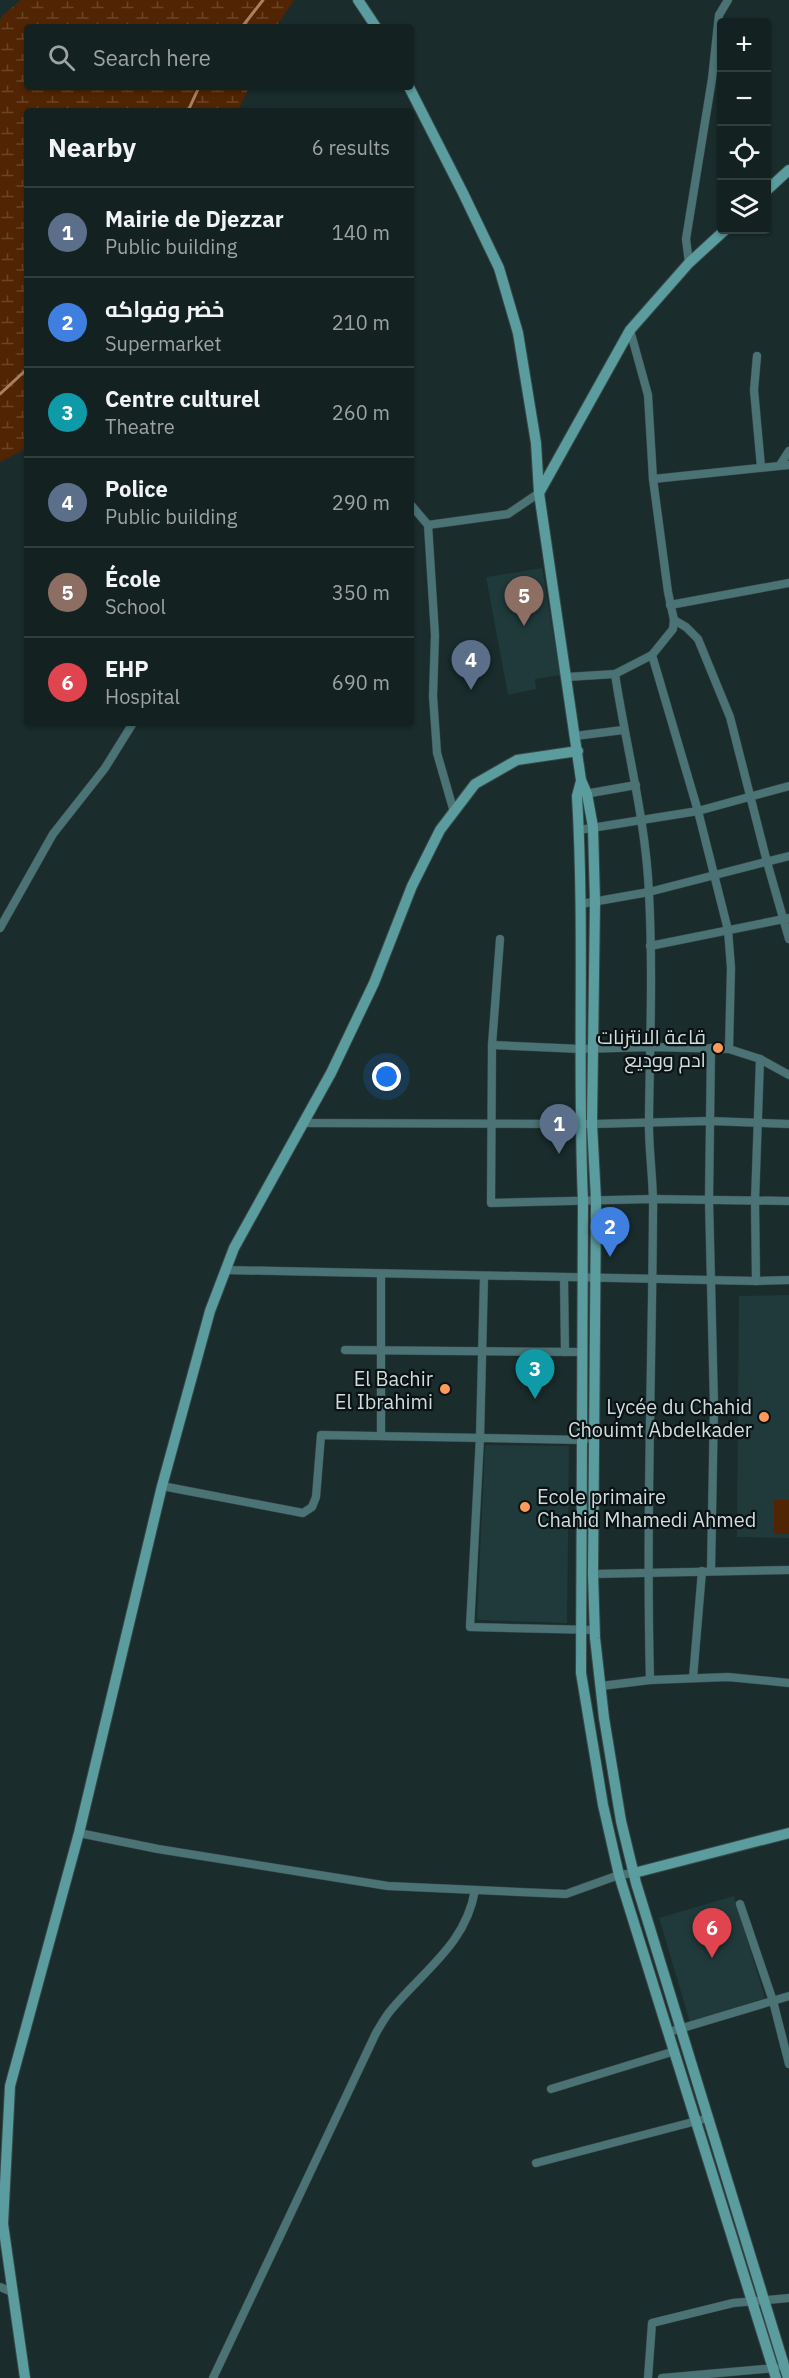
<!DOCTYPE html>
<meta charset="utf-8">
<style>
:root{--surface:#142121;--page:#212e2e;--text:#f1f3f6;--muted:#9da3a5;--line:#333e3f;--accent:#ff9b5a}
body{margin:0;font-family:"IBM Plex Sans",Cairo,sans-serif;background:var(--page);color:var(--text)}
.controls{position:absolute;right:18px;top:18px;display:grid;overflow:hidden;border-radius:6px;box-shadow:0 2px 4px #0004}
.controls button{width:54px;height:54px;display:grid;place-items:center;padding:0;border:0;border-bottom:2px solid var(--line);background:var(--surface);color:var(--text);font:30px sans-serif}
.you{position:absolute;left:387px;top:1077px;width:21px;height:21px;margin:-15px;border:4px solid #fff;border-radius:50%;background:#1a73e8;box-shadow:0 0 0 9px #1a73e833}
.badge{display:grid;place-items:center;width:39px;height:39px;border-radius:50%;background:var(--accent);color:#fff;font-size:20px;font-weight:700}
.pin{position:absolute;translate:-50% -50px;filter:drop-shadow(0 2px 3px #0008)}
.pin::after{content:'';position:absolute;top:32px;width:21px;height:18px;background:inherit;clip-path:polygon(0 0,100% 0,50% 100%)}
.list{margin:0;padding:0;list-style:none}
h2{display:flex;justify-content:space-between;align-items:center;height:78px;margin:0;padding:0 24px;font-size:26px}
h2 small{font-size:20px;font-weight:400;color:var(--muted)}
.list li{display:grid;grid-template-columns:39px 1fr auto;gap:18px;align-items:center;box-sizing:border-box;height:90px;padding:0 24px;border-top:2px solid var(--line)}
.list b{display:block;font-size:22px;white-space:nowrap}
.list p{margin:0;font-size:20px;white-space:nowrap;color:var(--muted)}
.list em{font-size:20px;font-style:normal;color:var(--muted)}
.icon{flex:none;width:33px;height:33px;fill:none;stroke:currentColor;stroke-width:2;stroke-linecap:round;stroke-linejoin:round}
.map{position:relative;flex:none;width:789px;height:2378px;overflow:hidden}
.search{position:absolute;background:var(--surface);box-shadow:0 2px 4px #0004;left:24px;top:24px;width:390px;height:66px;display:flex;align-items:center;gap:15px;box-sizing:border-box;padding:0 21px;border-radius:6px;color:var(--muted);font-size:22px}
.panel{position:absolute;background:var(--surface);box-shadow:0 2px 4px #0004;left:24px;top:108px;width:390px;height:618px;border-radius:6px}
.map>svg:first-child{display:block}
.built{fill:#203a3b}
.wetland{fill:url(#wetland-marsh)}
.pitch{fill:#512503}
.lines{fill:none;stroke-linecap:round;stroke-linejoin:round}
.stream{stroke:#a88064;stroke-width:3}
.street-casing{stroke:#374848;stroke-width:9}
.secondary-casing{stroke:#374848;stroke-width:12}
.street{stroke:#4b7274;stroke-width:8}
.secondary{stroke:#5b9c9f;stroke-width:10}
.poi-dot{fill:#ff9b5a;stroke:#0b1213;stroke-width:2}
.labels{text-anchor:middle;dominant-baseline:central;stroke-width:4.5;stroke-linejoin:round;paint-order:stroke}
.poi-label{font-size:20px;fill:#d1dcdc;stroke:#0b1213;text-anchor:end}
</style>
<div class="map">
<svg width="789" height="2378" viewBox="0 0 789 2378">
<defs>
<pattern id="wetland-marsh" width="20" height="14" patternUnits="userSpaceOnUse" patternTransform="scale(1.5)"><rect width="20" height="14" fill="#512503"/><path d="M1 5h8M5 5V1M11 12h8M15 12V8" fill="none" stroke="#694427"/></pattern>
</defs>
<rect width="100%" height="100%" fill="#1a2c2c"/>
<g class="built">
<path d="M542,568L560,675L535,679L536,689L508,695L486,577Z"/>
<path d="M789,1295V1538L737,1537L739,1296Z"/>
<path d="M485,1445L569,1446L567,1623L477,1620Z"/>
<path d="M734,1896L765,1998L690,2022L659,1918Z"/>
</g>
<path class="wetland" d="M21,0H294L276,27H27V87H249L238,111H27V448L0,462V21L2,16Z"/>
<rect class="pitch" x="774" y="1500" width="15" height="34"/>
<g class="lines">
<g class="stream">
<path d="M242,27L263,0"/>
<path d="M188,111L199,87"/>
<path d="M0,394L27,369"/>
</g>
<defs>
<g id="street">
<path d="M689,263L686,239L712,79L719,15L728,0"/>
<path d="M757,356L754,390L761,467"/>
<path d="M780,465L789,451"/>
<path d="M653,479L789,465"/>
<path d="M411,505L428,525L508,514L539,493"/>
<path d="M428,525L435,635L433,696L437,753L454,812"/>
<path d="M670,605L789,583"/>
<path d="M674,620L686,627L698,639L730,717L767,862L789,939"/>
<path d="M652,655L698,811L728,930L731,968L729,1049"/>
<path d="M567,677L615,674L652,655L673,629L674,620L668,592L653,479L648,395L630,330"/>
<path d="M575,736L623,730"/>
<path d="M585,794L636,785"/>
<path d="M579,830L698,811L789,786"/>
<path d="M581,904L649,892L789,856"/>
<path d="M0,928L53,834L105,768L133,723"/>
<path d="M500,939L492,1045L491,1203L653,1199L789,1201"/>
<path d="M650,946L789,918"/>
<path d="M492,1045L581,1049L651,1047L729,1049L760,1059L789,1075"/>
<path d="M711,1048L709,1200L714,1406L711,1571"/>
<path d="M303,1123L592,1124L710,1121L789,1124"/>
<path d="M225,1270L756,1281L789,1280"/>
<path d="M484,1277L480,1437L470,1627L595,1630"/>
<path d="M564,1277L565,1352"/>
<path d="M756,1281L755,1201L760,1059"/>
<path d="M345,1350L582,1352"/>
<path d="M381,1435V1274"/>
<path d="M162,1486L303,1513L312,1507L316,1497L321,1435L585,1440"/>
<path d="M593,1574L789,1570"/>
<path d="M693,1678L702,1571"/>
<path d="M650,1680L728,1677L789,1683"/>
<path d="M601,1686L650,1680C646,1524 652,1369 653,1213C654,1181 648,1149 649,1117C650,1043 653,968 649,894C646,820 626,747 615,674"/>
<path d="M79,1833L158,1849L388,1886L566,1894L619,1875L634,1873"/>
<path d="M740,1904L773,2001L789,2064"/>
<path d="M669,2032L789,1996"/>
<path d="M551,2089L675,2051"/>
<path d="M536,2163L708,2118"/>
<path d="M0,2287L12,2292"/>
<path d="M213,2378L376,2033C381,2025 385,2017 391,2010C424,1970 466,1944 475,1890"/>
<path d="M648,2378L652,2323L733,2303L789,2298"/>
<path d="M662,2378L776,2368"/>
</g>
<g id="secondary">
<path d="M358,0L376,27"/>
<path d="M409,87L463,193L499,268L518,333L536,443L539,493L581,780L587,794L593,827L595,902L592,1124L596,1200L593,1574L595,1638L604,1718L621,1821L636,1883L788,2378"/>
<path d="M766,191L789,170"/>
<path d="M539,493L630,330L689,263L725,230"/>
<path d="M581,781L577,796C585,931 577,1066 583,1201L581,1673L603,1805L619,1875L776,2378"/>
<path d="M634,1873L789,1833"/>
<path d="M25,2378L3,2224L10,2086L79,1833L162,1486L210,1311L234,1248L331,1073L374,983L412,886L440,830L475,784L517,760L578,751"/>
</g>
</defs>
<use href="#street" class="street-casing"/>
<use href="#secondary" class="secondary-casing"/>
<use href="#street" class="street"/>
<use href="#secondary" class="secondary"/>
</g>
<g class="poi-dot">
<circle cx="718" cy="1048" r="6"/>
<circle cx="445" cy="1389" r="6"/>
<circle cx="764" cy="1417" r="6"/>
<circle cx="525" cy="1507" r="6"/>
</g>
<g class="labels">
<g class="poi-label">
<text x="706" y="1036">قاعة الانترنات<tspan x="706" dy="23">ادم ووديع</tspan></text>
<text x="433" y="1378">El Bachir<tspan x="433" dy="23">El Ibrahimi</tspan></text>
<text x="752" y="1406">Lycée du Chahid<tspan x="752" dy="23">Chouimt Abdelkader</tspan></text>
<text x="537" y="1496" text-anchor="start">Ecole primaire<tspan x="537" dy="23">Chahid Mhamedi Ahmed</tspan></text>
</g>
</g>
</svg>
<div class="controls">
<button>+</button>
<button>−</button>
<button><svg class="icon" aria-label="locate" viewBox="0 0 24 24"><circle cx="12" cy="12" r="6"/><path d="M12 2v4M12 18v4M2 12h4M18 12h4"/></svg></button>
<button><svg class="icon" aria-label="layers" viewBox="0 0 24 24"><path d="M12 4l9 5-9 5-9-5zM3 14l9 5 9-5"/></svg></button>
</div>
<div class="you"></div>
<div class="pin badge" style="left:559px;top:1154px;background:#5c6f8a">1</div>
<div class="pin badge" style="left:610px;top:1257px;background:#3f7fe0">2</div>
<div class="pin badge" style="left:535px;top:1399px;background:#0f9aa8">3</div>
<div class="pin badge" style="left:471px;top:690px;background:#5c6f8a">4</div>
<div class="pin badge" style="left:524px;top:626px;background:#8d6e63">5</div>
<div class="pin badge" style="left:712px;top:1958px;background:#e0444e">6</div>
<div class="search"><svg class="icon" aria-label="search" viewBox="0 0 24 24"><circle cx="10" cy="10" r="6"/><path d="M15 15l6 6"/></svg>Search here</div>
<section class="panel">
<h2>Nearby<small>6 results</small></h2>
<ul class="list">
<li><span class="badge" style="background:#5c6f8a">1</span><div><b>Mairie de Djezzar</b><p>Public building</p></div><em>140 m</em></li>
<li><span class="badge" style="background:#3f7fe0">2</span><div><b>خضر وفواكه</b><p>Supermarket</p></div><em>210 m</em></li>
<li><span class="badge" style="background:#0f9aa8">3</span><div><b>Centre culturel</b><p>Theatre</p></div><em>260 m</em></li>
<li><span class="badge" style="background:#5c6f8a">4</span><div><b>Police</b><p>Public building</p></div><em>290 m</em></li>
<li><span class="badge" style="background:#8d6e63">5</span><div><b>École</b><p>School</p></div><em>350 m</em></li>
<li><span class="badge" style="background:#e0444e">6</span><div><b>EHP</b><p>Hospital</p></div><em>690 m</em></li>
</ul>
</section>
</div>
